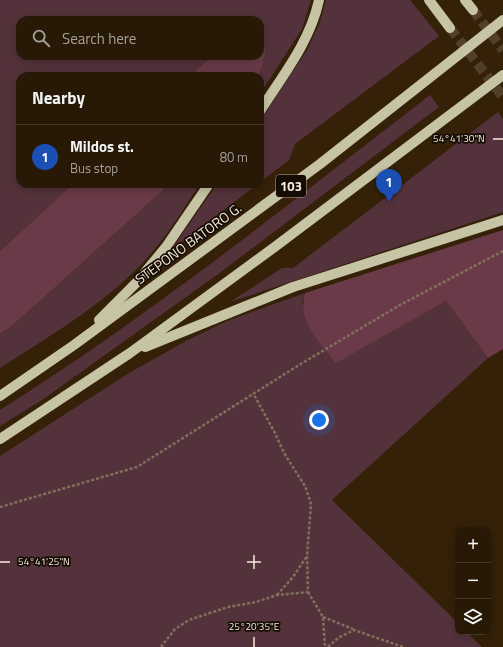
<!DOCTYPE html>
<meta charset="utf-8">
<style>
:root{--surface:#271906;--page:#2f2210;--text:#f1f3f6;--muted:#a4a09b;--line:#433828;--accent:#93b7fd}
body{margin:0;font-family:"Titillium Web",sans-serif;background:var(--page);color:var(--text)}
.controls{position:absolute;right:12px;bottom:12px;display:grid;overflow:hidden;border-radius:8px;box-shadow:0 2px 10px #0003}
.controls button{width:36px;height:36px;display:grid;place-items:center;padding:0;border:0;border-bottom:1px solid var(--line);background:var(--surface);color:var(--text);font:20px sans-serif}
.you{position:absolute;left:319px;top:420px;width:14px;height:14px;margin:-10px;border:3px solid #fff;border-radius:50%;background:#1a73e8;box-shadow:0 0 0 6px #1a73e833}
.badge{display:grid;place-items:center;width:26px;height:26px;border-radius:50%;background:var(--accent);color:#fff;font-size:13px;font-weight:700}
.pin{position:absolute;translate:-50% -33px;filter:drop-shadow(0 1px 2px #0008)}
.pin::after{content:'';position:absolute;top:21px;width:14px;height:12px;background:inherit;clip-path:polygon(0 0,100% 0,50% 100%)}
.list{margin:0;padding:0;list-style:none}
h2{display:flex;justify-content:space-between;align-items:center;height:52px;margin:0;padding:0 16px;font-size:17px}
h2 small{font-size:13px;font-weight:400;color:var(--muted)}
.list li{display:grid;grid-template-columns:26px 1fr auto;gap:12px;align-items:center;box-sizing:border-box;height:64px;padding:0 16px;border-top:1px solid var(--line)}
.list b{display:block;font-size:15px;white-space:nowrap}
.list p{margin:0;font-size:13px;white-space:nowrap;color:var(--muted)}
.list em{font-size:13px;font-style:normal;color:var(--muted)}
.icon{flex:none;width:22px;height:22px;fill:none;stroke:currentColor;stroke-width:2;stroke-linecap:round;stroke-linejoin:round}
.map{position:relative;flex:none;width:503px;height:647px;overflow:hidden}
.search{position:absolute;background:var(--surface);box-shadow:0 2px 10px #0003;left:16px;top:16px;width:248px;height:44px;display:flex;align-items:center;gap:10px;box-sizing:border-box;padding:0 14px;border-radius:12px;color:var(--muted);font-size:15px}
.panel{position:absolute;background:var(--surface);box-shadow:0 2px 10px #0003;left:16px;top:72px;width:248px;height:116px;border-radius:12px}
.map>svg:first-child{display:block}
.green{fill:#54323b}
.forest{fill:#6b3a48}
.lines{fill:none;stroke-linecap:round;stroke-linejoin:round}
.primary-tunnel{stroke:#513f28;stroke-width:10;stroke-dasharray:10 5;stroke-linecap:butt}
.path{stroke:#81715c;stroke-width:2.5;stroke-dasharray:3 2;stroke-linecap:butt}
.primary{stroke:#c7c4a6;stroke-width:10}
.ticks{fill:none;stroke:#f7eadc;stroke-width:1.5}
.labels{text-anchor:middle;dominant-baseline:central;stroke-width:3.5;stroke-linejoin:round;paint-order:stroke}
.shield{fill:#150c04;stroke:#b3a79b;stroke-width:1}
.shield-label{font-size:13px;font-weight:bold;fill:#f7eadc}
.street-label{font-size:14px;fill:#f7eadc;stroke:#150c04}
.ticks-label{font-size:10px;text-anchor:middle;fill:#f7eadc;stroke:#150c04;stroke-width:3.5;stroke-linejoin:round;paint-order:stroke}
</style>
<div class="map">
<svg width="503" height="647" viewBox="0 0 503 647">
<rect width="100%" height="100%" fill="#342108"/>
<g class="green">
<path d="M0,0H311L302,29L260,94L259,76L266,52L260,29V20H256L254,16L250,20H20V56H212L190,76H20V184H73L0,251Z"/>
<path d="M326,0H410L439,36L295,144L289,160L260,182V121L307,50L319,25Z"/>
<path d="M430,95L439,107L221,272L42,400L0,426V410C151,315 290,203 430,95Z"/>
<path d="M498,112L503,119V212L230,302L282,268H293Z"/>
<path d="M170,184H200C186,204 174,226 158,245C117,297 56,332 0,368V334L12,326Z"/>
<path d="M217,184H258L171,250Z"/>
<path d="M305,293L302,303L336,362L446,301L488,358L332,500L458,623V632H467L482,647H0V456L129,373L186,341L227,321Z"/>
</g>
<g class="forest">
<path d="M260,29L266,52L259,76H190L212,56H260Z"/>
<path d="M73,184H170L12,326L0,334V251Z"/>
<path d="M503,230V349L488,358L446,301L336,363C319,341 297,322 305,293Z"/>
</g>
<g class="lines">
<g class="primary-tunnel">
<path d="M473,10L503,50"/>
<path d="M450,28L503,97"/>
</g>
<g class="path">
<path d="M0,507L137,467L299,365L400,305L503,251"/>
<path d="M308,592L323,617L325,647"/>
<path d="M277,595L293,577L307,556"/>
<path d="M323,617L353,629"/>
<path d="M161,647L175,629L189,620L228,607L256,602L277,595L308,592L307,556L311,504L305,486L284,453L275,433L253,393"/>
<path d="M328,647L338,638L354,630L403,647"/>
</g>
<g class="primary">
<path d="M429,0L450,28"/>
<path d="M465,0L473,10"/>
<path d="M260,111C283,75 310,42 319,0"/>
<path d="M99,320L137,282L166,247L209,184"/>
<path d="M145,347L293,287L503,220"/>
<path d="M0,396L74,345L320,164L503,20"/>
<path d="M0,439L130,353L276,246L503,75"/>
</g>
</g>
<path class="ticks" d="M493,139H503M254,555V569M0,562H10M247,562H261M254,637V647"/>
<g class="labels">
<rect class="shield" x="276" y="175" width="30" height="22" rx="3"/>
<g class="shield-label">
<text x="291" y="186">103</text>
</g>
<g class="street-label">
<text transform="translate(188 243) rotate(-36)">STEPONO BATORO G.</text>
</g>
</g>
<g class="ticks-label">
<text x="459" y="142">54°41'30"N</text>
<text x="44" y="565">54°41'25"N</text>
<text x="254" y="630">25°20'35"E</text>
</g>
</svg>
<div class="controls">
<button>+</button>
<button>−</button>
<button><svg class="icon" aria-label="layers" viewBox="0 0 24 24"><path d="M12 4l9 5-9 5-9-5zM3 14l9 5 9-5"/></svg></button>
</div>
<div class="you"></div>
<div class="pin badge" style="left:389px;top:202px;background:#1a4fb4">1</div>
<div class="search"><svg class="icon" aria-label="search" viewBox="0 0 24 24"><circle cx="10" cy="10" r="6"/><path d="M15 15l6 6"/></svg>Search here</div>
<section class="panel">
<h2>Nearby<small></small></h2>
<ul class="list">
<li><span class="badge" style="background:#1a4fb4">1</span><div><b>Mildos st.</b><p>Bus stop</p></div><em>80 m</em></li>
</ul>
</section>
</div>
